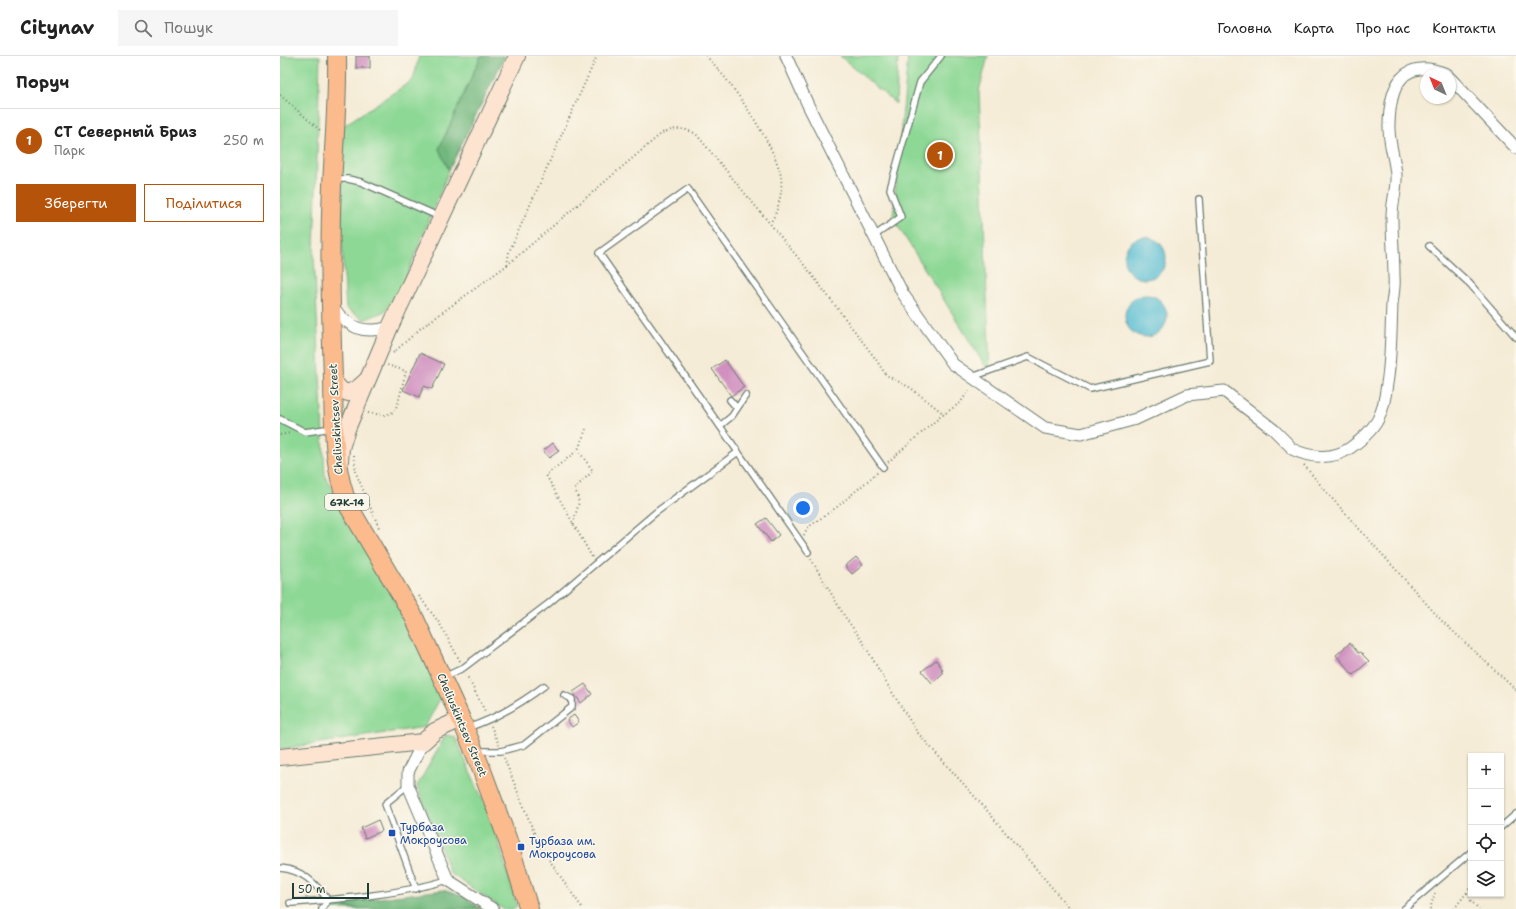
<!DOCTYPE html>
<html lang="uk">
<meta charset="utf-8">
<style>
:root{--surface:#fff;--page:#f6f6f6;--text:#222;--muted:#767676;--line:#e0e0e0;--accent:#b45309}
body{margin:0;font-family:"Shantell Sans",sans-serif;background:var(--page);color:var(--text)}
.controls{position:absolute;right:12px;bottom:12px;display:grid;overflow:hidden;border-radius:0px;box-shadow:0 1px 3px #0004}
.controls button{width:36px;height:36px;display:grid;place-items:center;padding:0;border:0;border-bottom:1px solid var(--line);background:var(--surface);color:var(--text);font:20px sans-serif}
.compass{position:absolute;left:1140px;top:12px;width:36px;height:36px;border-radius:50%;background:var(--surface);box-shadow:0 1px 3px #0004;rotate:317deg}
.scale{position:absolute;left:12px;bottom:10px;width:77px;box-sizing:border-box;padding-left:4px;border:2px solid #1f3d34;border-top:0;font-size:11px;line-height:14px;white-space:nowrap;color:#1f3d34;-webkit-text-stroke:3px #fbf7ec;paint-order:stroke}
.you{position:absolute;left:523px;top:452px;width:14px;height:14px;margin:-10px;border:3px solid #fff;border-radius:50%;background:#1a73e8;box-shadow:0 0 0 6px #1a73e833}
.badge{display:grid;place-items:center;width:26px;height:26px;border-radius:50%;background:var(--accent);color:#fff;font-size:13px;font-weight:700}
.pin{position:absolute;translate:-50% -50%;border:2px solid #fff;box-shadow:0 1px 4px #0006}
.list{margin:0;padding:0;list-style:none}
h2{display:flex;justify-content:space-between;align-items:center;height:52px;margin:0;padding:0 16px;font-size:17px}
h2 small{font-size:13px;font-weight:400;color:var(--muted)}
.list li{display:grid;grid-template-columns:26px 1fr auto;gap:12px;align-items:center;box-sizing:border-box;height:64px;padding:0 16px;border-top:1px solid var(--line)}
.list b{display:block;font-size:15px;white-space:nowrap}
.list p{margin:0;font-size:13px;white-space:nowrap;color:var(--muted)}
.list em{font-size:13px;font-style:normal;color:var(--muted)}
.actions{display:flex;gap:8px;padding:12px 16px}
.actions a{flex:1;padding:9px 0;border:1px solid var(--accent);border-radius:0px;text-align:center;font-size:14px;color:var(--accent)}
.actions .main{background:var(--accent);color:#fff}
.icon{flex:none;width:22px;height:22px;fill:none;stroke:currentColor;stroke-width:2;stroke-linecap:round;stroke-linejoin:round}
.map{position:relative;flex:none;width:1236px;height:853px;overflow:hidden}
header{display:flex;align-items:center;gap:24px;box-sizing:border-box;height:56px;padding:0 20px;background:var(--surface);border-bottom:1px solid var(--line)}
header strong{font-size:19px}
nav{display:flex;gap:22px;margin-inline-start:auto;font-size:14px}
.search{width:280px;height:36px;background:var(--page);display:flex;align-items:center;gap:10px;box-sizing:border-box;padding:0 14px;border-radius:0px;color:var(--muted);font-size:15px}
main{display:flex}
aside{flex:1;background:var(--surface)}
.map>svg:first-child{display:block}
.green{fill:#8dd895;stroke:#568a64}
.forest{fill:#72b87e;stroke:#487a59}
.water{fill:#54bcd1;stroke:#3a7c82}
.building{fill:#d090c0}
.lines{fill:none;stroke-linecap:round;stroke-linejoin:round}
.lane-casing{stroke:#6a7a6d;stroke-width:8}
.street-casing{stroke:#6a7a6d;stroke-width:13}
.secondary-casing{stroke:#6a7a6d;stroke-width:18}
.primary-casing{stroke:#6a7a6d;stroke-width:20}
.path{stroke:#6a7a6d;stroke-width:2;stroke-dasharray:1 3;stroke-linecap:butt}
.lane{stroke:#fff;stroke-width:5.5}
.street{stroke:#fff;stroke-width:11}
.secondary{stroke:#fde4d1;stroke-width:16}
.primary{stroke:#fbbb8d;stroke-width:18}
.transit-dot{fill:#1a4fb4;stroke:#fbf7ec;stroke-width:1.5}
.labels{text-anchor:middle;dominant-baseline:central;stroke-width:3;stroke-linejoin:round;paint-order:stroke}
.shield{fill:#fbf7ec;stroke:#61756b;stroke-width:1}
.shield-label{font-size:10px;font-weight:bold;fill:#1f3d34}
.street-label{font-size:11px;fill:#1f3d34;stroke:#fbf7ec}
.transit-label{font-size:11px;fill:#164399;stroke:#fbf7ec;text-anchor:start}
</style>
<header>
<strong>Citynav</strong>
<div class="search"><svg class="icon" aria-label="search" viewBox="0 0 24 24"><circle cx="10" cy="10" r="6"/><path d="M15 15l6 6"/></svg>Пошук</div>
<nav><a>Головна</a><a>Карта</a><a>Про нас</a><a>Контакти</a></nav>
</header>
<main>
<aside>
<h2>Поруч<small></small></h2>
<ul class="list">
<li><span class="badge">1</span><div><b>СТ Северный Бриз</b><p>Парк</p></div><em>250 m</em></li>
</ul>
<div class="actions"><a class="main">Зберегти</a><a>Поділитися</a></div>
</aside>
<div class="map">
<svg width="1236" height="853" viewBox="0 0 1236 853">
<rect width="100%" height="100%" fill="#fbf7ec"/>
<filter id="ink" filterUnits="userSpaceOnUse"><feTurbulence type="fractalNoise" baseFrequency=".025" numOctaves="2"/><feDisplacementMap in="SourceGraphic" scale="8" xChannelSelector="R" yChannelSelector="G"/><feConvolveMatrix kernelMatrix="1 2 1 2 8 2 1 2 1" color-interpolation-filters="sRGB"/></filter>
<filter id="wash" filterUnits="userSpaceOnUse"><feTurbulence type="fractalNoise" baseFrequency=".012" numOctaves="4" result="noise"/><feDisplacementMap in="SourceGraphic" scale="16" xChannelSelector="R" yChannelSelector="G"/><feGaussianBlur stdDeviation="0.9" result="paint"/><feColorMatrix in="noise" values="0 0 0 0 0 0 0 0 0 0 0 0 0 0 0 0 0 1.4 0 .05"/><feComposite in="paint" operator="in"/></filter>
<g filter="url(#wash)">
<rect width="100%" height="100%" fill="#f5ecd7"/>
<g class="green">
<path d="M0,0H40L34,199L45,420L110,535L163,637L145,671L0,693Z"/>
<path d="M139,0H201L159,93L169,114L123,229L105,255L84,264L66,252L61,172L63,70L133,24Z"/>
<path d="M560,0H618L616,48Z"/>
<path d="M628,0H708L699,35L710,318L613,162Z"/>
<path d="M166,679L175,681L213,767L237,850L232,853H223L170,817L137,730Z"/>
<path d="M50,848L76,853H46Z"/>
</g>
<g class="forest">
<path d="M201,0H225L169,114L159,93Z"/>
<path d="M163,834L183,840L201,853H76L50,848Z"/>
</g>
<g class="water">
<circle cx="865" cy="202" r="21"/>
<circle cx="866" cy="260" r="21"/>
</g>
<g id="blocks">
<g class="building">
<rect x="76" y="0" width="14" height="12"/>
<path d="M140,297L164,308L152,333L144,330L139,341L123,334Z"/>
<path d="M445,304L464,331L451,340L432,313Z"/>
<path d="M273,387L279,395L269,402L263,395Z"/>
<path d="M486,462L499,479L491,486L477,468Z"/>
<path d="M576,501L583,509L572,518L565,510Z"/>
<path d="M1070,587L1078,597L1080,596L1089,605L1073,619L1056,599Z"/>
<path d="M656,604L663,614L661,615L663,617L652,627L642,615Z"/>
<path d="M305,628L312,638L301,647L293,636Z"/>
<path d="M294,659L299,666L292,671L287,664Z"/>
<path d="M98,764L102,775L85,782L81,772Z"/>
</g>
</g>
</g>
<g filter="url(#ink)">
<use href="#blocks" fill-opacity="0" stroke="#6a7a6d" stroke-width="1"/>
<g class="lines">
<defs>
<g id="lane">
<path d="M54,123H68L81,126L160,161"/>
<path d="M594,180L621,161L610,133L640,26L661,0"/>
<path d="M1149,190L1190,228L1236,281"/>
<path d="M692,321L748,301L810,333L930,305L919,143"/>
<path d="M450,344L457,352"/>
<path d="M0,363L25,376L52,372"/>
<path d="M440,370L452,360L466,339"/>
<path d="M528,496L319,197L408,133L603,411"/>
<path d="M164,621L183,612L268,548L375,457L458,396"/>
<path d="M187,672C215,663 240,648 264,630"/>
<path d="M197,695H221L244,689L292,651V643L284,639"/>
<path d="M128,729L105,748L136,833"/>
<path d="M1221,771L1236,758"/>
<path d="M0,812C23,814 35,827 48,844L42,853"/>
<path d="M10,847C63,843 117,839 168,824"/>
<path d="M1124,853L1191,796"/>
</g>
<g id="street">
<path d="M506,0L528,49L623,238L673,308L765,372L801,378L856,363L907,339L944,335L994,374L1009,389"/>
<path d="M1170,22L1236,92"/>
<path d="M52,252C72,272 81,279 110,271"/>
<path d="M1012,393C1030,402 1053,404 1070,392C1080,385 1095,372 1100,359C1105,348 1106,333 1108,321C1111,297 1111,273 1112,248C1113,239 1115,230 1114,221C1114,202 1112,183 1112,164C1111,149 1117,134 1116,119C1115,102 1108,86 1109,68C1110,32 1121,0 1167,18"/>
<path d="M143,686L128,716V729L168,824L213,853"/>
</g>
<g id="secondary">
<path d="M53,325L61,334L68,337L78,332L87,324"/>
<path d="M60,405L61,392L67,373L110,271L237,0"/>
<path d="M0,701L143,686L155,675L181,663"/>
</g>
<path id="primary" d="M57,0C58,43 54,87 52,130C49,194 51,259 53,323C54,366 52,411 69,451L134,561L181,663L201,712L227,782L249,853"/>
</defs>
<use href="#lane" class="lane-casing"/>
<use href="#street" class="street-casing"/>
<use href="#secondary" class="secondary-casing"/>
<use href="#primary" class="primary-casing"/>
<g class="path">
<path d="M426,0C449,22 496,90 501,121C503,135 498,157 490,167"/>
<path d="M0,39L41,75"/>
<path d="M227,209L229,196L317,0"/>
<path d="M113,297L141,272L226,210L382,77C395,72 403,71 416,78L529,215L595,302L606,319L631,332L664,358"/>
<path d="M88,357L105,359L114,356L118,347L126,315L107,309"/>
<path d="M306,373L298,394L266,419L312,501"/>
<path d="M0,379L11,377"/>
<path d="M74,399L76,417L100,474"/>
<path d="M608,406L660,361L680,347L691,332"/>
<path d="M1024,409L1048,438L1162,565L1236,634"/>
<path d="M293,468L299,446L295,432L313,415L298,394"/>
<path d="M524,479L527,472L557,451L598,416"/>
<path d="M531,503L565,561L583,586L607,628L637,676L704,751L790,853"/>
<path d="M139,540L160,568L180,605"/>
<path d="M186,618L206,657"/>
<path d="M211,670L219,689"/>
<path d="M224,702L260,791L303,853"/>
<path d="M1187,837L1191,845L1199,853"/>
<path d="M1150,853L1155,837"/>
<path d="M1174,853L1191,831"/>
</g>
<use href="#lane" class="lane"/>
<use href="#street" class="street"/>
<use href="#secondary" class="secondary"/>
<use href="#primary" class="primary"/>
</g>
</g>
<g class="transit-dot">
<rect x="108" y="773" width="8" height="8" rx="2"/>
<rect x="237" y="787" width="8" height="8" rx="2"/>
</g>
<g class="labels">
<rect class="shield" x="45" y="438" width="44" height="16" rx="3"/>
<g class="shield-label">
<text x="67" y="446">67К-14</text>
</g>
<g class="street-label">
<text transform="translate(56 363) rotate(-93)">Cheliuskintsev Street</text>
<text transform="translate(182 669) rotate(67)">Cheliuskintsev Street</text>
</g>
<g class="transit-label">
<text x="120" y="771">Турбаза<tspan x="120" dy="13">Мокроусова</tspan></text>
<text x="249" y="785">Турбаза им.<tspan x="249" dy="13">Мокроусова</tspan></text>
</g>
</g>
</svg>
<div class="controls">
<button>+</button>
<button>−</button>
<button><svg class="icon" aria-label="locate" viewBox="0 0 24 24"><circle cx="12" cy="12" r="6"/><path d="M12 2v4M12 18v4M2 12h4M18 12h4"/></svg></button>
<button><svg class="icon" aria-label="layers" viewBox="0 0 24 24"><path d="M12 4l9 5-9 5-9-5zM3 14l9 5 9-5"/></svg></button>
</div>
<svg class="compass" viewBox="-18 -18 36 36"><path d="M0-13l5 13h-10z" fill="#e53935"/><path d="M0 13l5-13h-10z" fill="#767676"/></svg>
<div class="scale">50 m</div>
<div class="you"></div>
<div class="pin badge" style="left:660px;top:99px">1</div>
</div>
</main>
